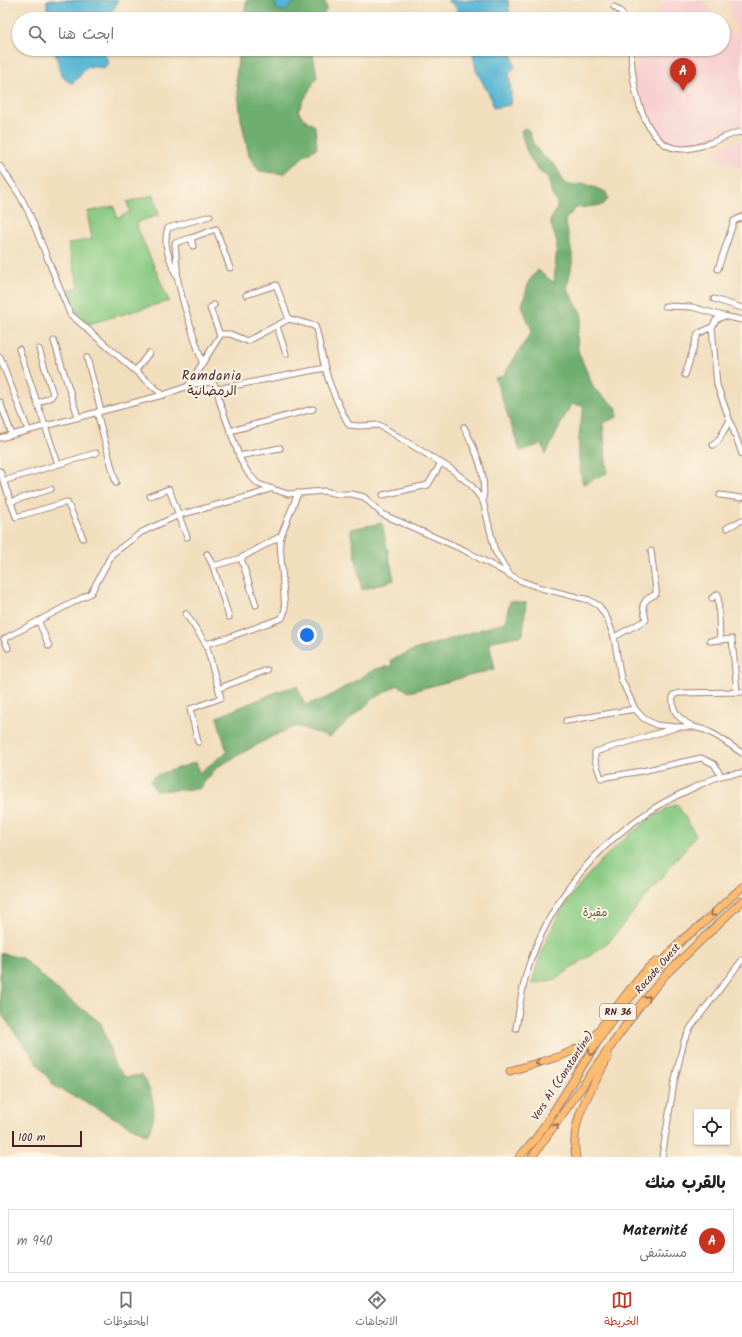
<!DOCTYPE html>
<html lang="ar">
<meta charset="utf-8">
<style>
:root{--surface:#fff;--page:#f2f2f2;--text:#202124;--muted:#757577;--line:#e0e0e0;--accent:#c8321e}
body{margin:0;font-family:Kalam,"Playpen Sans Arabic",sans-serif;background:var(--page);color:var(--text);direction:rtl}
.controls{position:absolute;right:12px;bottom:12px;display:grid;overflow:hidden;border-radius:0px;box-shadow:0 1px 3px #0004}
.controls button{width:36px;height:36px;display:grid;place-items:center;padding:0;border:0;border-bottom:1px solid var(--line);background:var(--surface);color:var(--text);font:20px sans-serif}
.scale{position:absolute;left:12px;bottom:10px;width:70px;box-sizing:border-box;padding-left:4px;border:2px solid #4a1f2b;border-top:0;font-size:11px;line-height:14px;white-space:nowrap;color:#4a1f2b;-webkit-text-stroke:3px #fcf5e5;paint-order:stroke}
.you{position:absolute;left:307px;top:635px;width:14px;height:14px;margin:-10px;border:3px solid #fff;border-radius:50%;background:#1a73e8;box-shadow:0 0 0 6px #1a73e833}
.badge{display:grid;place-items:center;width:26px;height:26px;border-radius:50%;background:var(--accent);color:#fff;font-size:13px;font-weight:700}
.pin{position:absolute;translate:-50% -33px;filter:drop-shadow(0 1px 2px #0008)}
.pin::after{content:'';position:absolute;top:21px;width:14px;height:12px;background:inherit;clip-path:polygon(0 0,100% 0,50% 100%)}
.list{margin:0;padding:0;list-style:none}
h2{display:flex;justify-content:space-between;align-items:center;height:52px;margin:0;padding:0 16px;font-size:17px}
h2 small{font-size:13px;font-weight:400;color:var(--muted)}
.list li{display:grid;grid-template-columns:26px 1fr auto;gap:12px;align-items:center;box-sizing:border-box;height:64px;margin:0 8px 8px;padding:0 8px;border:1px solid var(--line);border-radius:0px}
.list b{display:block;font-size:15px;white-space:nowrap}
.list p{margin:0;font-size:13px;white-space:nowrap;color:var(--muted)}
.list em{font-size:13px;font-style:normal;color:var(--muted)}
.icon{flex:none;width:22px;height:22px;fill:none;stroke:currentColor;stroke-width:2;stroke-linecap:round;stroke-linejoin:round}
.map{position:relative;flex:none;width:742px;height:1157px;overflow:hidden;direction:ltr}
.search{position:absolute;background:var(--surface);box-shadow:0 1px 3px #0004;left:12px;right:12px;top:12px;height:44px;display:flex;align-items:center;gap:10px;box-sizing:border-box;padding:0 14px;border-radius:22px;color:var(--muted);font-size:15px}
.sheet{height:124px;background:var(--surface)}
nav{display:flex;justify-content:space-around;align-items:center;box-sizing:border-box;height:56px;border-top:1px solid var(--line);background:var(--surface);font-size:11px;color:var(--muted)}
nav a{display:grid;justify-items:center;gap:2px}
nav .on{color:var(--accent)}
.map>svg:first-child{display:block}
.built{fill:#f7cfd0}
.green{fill:#88ca82;stroke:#697456}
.forest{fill:#6eae70;stroke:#5c664e}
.water{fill:#54b5d3;stroke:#4f6a7f}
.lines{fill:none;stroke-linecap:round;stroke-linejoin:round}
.minor-casing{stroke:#9e7e74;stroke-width:7}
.highway-casing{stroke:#9e7e74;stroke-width:9}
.minor{stroke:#fff;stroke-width:5}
.highway{stroke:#fdbc6f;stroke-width:7}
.oneway{stroke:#9b664a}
.labels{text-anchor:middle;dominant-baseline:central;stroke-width:4;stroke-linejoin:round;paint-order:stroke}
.shield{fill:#fcf5e5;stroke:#7f5f63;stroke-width:1}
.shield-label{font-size:10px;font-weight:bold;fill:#4a1f2b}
.park-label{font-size:11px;fill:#5d5245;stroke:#fcf5e5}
.street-label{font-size:11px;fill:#4a1f2b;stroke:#fcf5e5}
.quarter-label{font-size:13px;letter-spacing:1px;fill:#4a1f2b;stroke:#fcf5e5}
</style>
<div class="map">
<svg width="742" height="1157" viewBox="0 0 742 1157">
<rect width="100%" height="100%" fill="#fcf5e5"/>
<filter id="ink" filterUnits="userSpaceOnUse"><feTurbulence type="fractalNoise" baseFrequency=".025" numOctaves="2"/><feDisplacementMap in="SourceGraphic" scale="8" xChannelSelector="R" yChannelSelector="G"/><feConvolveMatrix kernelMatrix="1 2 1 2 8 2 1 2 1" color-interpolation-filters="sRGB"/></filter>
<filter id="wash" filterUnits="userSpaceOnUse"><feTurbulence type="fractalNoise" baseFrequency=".012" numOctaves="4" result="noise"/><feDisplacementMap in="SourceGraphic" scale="16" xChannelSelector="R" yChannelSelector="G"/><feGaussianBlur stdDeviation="0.9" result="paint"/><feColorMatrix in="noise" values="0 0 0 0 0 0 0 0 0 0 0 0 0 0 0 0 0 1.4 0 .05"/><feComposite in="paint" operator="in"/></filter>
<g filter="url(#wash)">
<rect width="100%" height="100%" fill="#f1debd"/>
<g class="built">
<path d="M665,0H702L719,19H654Z"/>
<path d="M724,0H742V125L696,145L688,148L673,146L658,136L652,128L633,78L643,49H723V24L734,37H737L736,27L729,14L732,8Z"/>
<path d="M742,140V168L724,161L720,162L716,151L720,150L719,147Z"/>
</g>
<g class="green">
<path d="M154,195L159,215L137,222L138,229L169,301L88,324L73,308L66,291L79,287L68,244L92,239L87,212L114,206L117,218L130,212L127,202Z"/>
<path d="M677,804L696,835L609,942L556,979L532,984C539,955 551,925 568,900C592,866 639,820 677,804Z"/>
</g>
<g class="forest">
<path d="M247,0H274L277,10L294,3L296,0H324L327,9L320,19H243Z"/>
<path d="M239,49H312L317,76L298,111L304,119L315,126L317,148L306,154L284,174L259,171L249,156L241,119L236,77Z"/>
<path d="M525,128L529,131L533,143L542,156L555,165L566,185L586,184L606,192L608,199L603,205L576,208L565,220L573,259L567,288L581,313L582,319L577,335L578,351L594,389L617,408V417L603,423L607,473L583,484C576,456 578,433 584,406L571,404L546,454L542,444L520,451L495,378L503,376L532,331L522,306L529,281L538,270L554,283L557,243L550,221L557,209V202L552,195L548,178C530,164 526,152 521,131Z"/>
<path d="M382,523L394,580L362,590L350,529Z"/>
<path d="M510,601L526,603L523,635L489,642L495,669L409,692L398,685L373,699L330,737L296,726L275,735L217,767L199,789L156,791L150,781L154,776L196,762L199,773L227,752L217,717L279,691L297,686L305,705L326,698L375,669L392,666L391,660L411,651L505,622Z"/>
<path d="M0,953L22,958L62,994L101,1023L115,1066L126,1077L142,1075C154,1097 159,1112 147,1135L54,1086L0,1012Z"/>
</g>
<g class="water">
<path d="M47,0H118L109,19H47Z"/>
<path d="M274,0H296L286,11L277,10Z"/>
<path d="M447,0H508L510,19H461L456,7Z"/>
<path d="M52,49H102L109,63L104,68L89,66C82,71 80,78 72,83C53,76 63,62 52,49Z"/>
<path d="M472,49H511L515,67L509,73L511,95L510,105L493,108L492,100L476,70Z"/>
</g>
</g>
<g filter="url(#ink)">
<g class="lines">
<defs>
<g id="minor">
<path d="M614,7L620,11L627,19"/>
<path d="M631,49C631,80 642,150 683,149C702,149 722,137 739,132L742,133"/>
<path d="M0,166L19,194L30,215L70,314L163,395"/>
<path d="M191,238L216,229L230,268"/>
<path d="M193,246L191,238L175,243L178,281L184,305L202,362"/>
<path d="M718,269L734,221L742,217"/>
<path d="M176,275C170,260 162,244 168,228L210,216"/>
<path d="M246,295L276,285L289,319"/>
<path d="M714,299L742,308"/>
<path d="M214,305L210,308L220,335"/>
<path d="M665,306L692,307L723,316"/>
<path d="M742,320L724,316L716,320L712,327L717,385L742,454"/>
<path d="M277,326L286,354"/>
<path d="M54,341L78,417"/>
<path d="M19,349L58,464"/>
<path d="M0,357L28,430"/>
<path d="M87,358L101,411"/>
<path d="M136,370L149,353"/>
<path d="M685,375L698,334L712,327"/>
<path d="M188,386L221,334H230L247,341L289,319L315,326C320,340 321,354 325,368C330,388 339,407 349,425L359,426L379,425L451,469L470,484L483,501L495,551L510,575"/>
<path d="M217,389L325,368"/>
<path d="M0,402L12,435"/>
<path d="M38,403L51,397L53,394L39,349"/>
<path d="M97,412L116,483"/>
<path d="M464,427C476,451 487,474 483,501"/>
<path d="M230,431L313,409"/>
<path d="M0,438L163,395L194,384L213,382L217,389L220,403L241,461L248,473L258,484L288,494L324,491L338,494H352L364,497L382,514L464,550L521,581L541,588L589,600L599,606L607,618L614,637L621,679L635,709L643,718L656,725L677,727H694L705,730L717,736L742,753"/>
<path d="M713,445L718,441L729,422"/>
<path d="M239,456L280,448"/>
<path d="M0,471L16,517L67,502L83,538"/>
<path d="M3,481L96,453"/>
<path d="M383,495L428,485L441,463"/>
<path d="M720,495L742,498"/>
<path d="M150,496L169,489L187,537"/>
<path d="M10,502L51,489"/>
<path d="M727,528L742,520"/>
<path d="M207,554L213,566"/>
<path d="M241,558L256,605"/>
<path d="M712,598L718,594L720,640"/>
<path d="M186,614L206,644"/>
<path d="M229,617L213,566L241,558L281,536"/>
<path d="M39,622L49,646"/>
<path d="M614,637L646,620L643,605L647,599L656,594V590L651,551"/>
<path d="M710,641L732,639L737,692"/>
<path d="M8,648L4,639L91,593L112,554L142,532L179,515L251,496L270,489"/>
<path d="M220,688L267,670"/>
<path d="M566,721L635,709"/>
<path d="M692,726C679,719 671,712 673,695L679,693L742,692"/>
<path d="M675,728L595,752V760L601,778L642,771L701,758L714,764L721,776"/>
<path d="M198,742L190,709L221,698L206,644L227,638L282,618L285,610L280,543L281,536L298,493"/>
<path d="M516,1028C520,1006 522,983 530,962C557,885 616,822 691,789C700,785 711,779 721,776C728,774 735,774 742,773"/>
<path d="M662,1157L674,1083L684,1041L691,1027L742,960"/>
</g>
<g id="highway">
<path d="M510,1071L561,1056L589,1043L628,992L649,967L658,961"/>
<path d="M519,1157L534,1141L552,1114L605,1030L625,1003L684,938L699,927L742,887"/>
<path d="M532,1157L638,1008L666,974L742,901"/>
<path d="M576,1157C569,1119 592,1090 608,1057"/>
</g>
</defs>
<use href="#minor" class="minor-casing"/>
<use href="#highway" class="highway-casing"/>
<use href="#minor" class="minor"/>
<use href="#highway" class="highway"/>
</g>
<defs><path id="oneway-chevron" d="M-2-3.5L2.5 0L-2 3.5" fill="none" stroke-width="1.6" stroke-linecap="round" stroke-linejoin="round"/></defs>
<g class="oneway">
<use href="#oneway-chevron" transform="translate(713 914) rotate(137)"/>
<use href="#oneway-chevron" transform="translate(648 998) rotate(-48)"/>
<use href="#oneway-chevron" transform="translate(591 1053) rotate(121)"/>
<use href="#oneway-chevron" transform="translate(538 1063) rotate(163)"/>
<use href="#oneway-chevron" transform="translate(556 1126) rotate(-56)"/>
</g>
</g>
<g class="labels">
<rect class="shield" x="600" y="1004" width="36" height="16" rx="3"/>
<g class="shield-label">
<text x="618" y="1012">RN 36</text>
</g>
<g class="park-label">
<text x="595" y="913">مقبرة</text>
</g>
<g class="street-label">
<text transform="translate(658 969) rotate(-49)">Rocade Ouest</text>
<text transform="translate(563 1076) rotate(-57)">Vers A1 (Constantine)</text>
</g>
<g class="quarter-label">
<text x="212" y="376">Ramdania<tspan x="212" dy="15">الرمضانية</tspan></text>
</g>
</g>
</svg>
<div class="controls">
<button><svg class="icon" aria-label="locate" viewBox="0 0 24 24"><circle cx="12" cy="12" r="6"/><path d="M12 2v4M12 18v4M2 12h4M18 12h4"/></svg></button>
</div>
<div class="scale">100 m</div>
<div class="you"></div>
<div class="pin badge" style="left:683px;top:91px">A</div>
<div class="search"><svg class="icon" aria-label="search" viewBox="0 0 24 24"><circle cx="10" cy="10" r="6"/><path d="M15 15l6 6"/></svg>ابحث هنا</div>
</div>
<section class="sheet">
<h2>بالقرب منك<small></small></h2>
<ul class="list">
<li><span class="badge">A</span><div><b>Maternité</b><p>مستشفى</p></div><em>940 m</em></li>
</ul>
</section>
<nav>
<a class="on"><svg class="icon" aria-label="map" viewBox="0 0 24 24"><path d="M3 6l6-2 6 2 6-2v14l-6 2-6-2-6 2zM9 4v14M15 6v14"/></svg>الخريطة</a>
<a><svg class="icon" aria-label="directions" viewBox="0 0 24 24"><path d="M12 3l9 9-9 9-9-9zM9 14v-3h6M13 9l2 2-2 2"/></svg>الاتجاهات</a>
<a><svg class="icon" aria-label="saved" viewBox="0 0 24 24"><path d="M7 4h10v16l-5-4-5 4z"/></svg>المحفوظات</a>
</nav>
